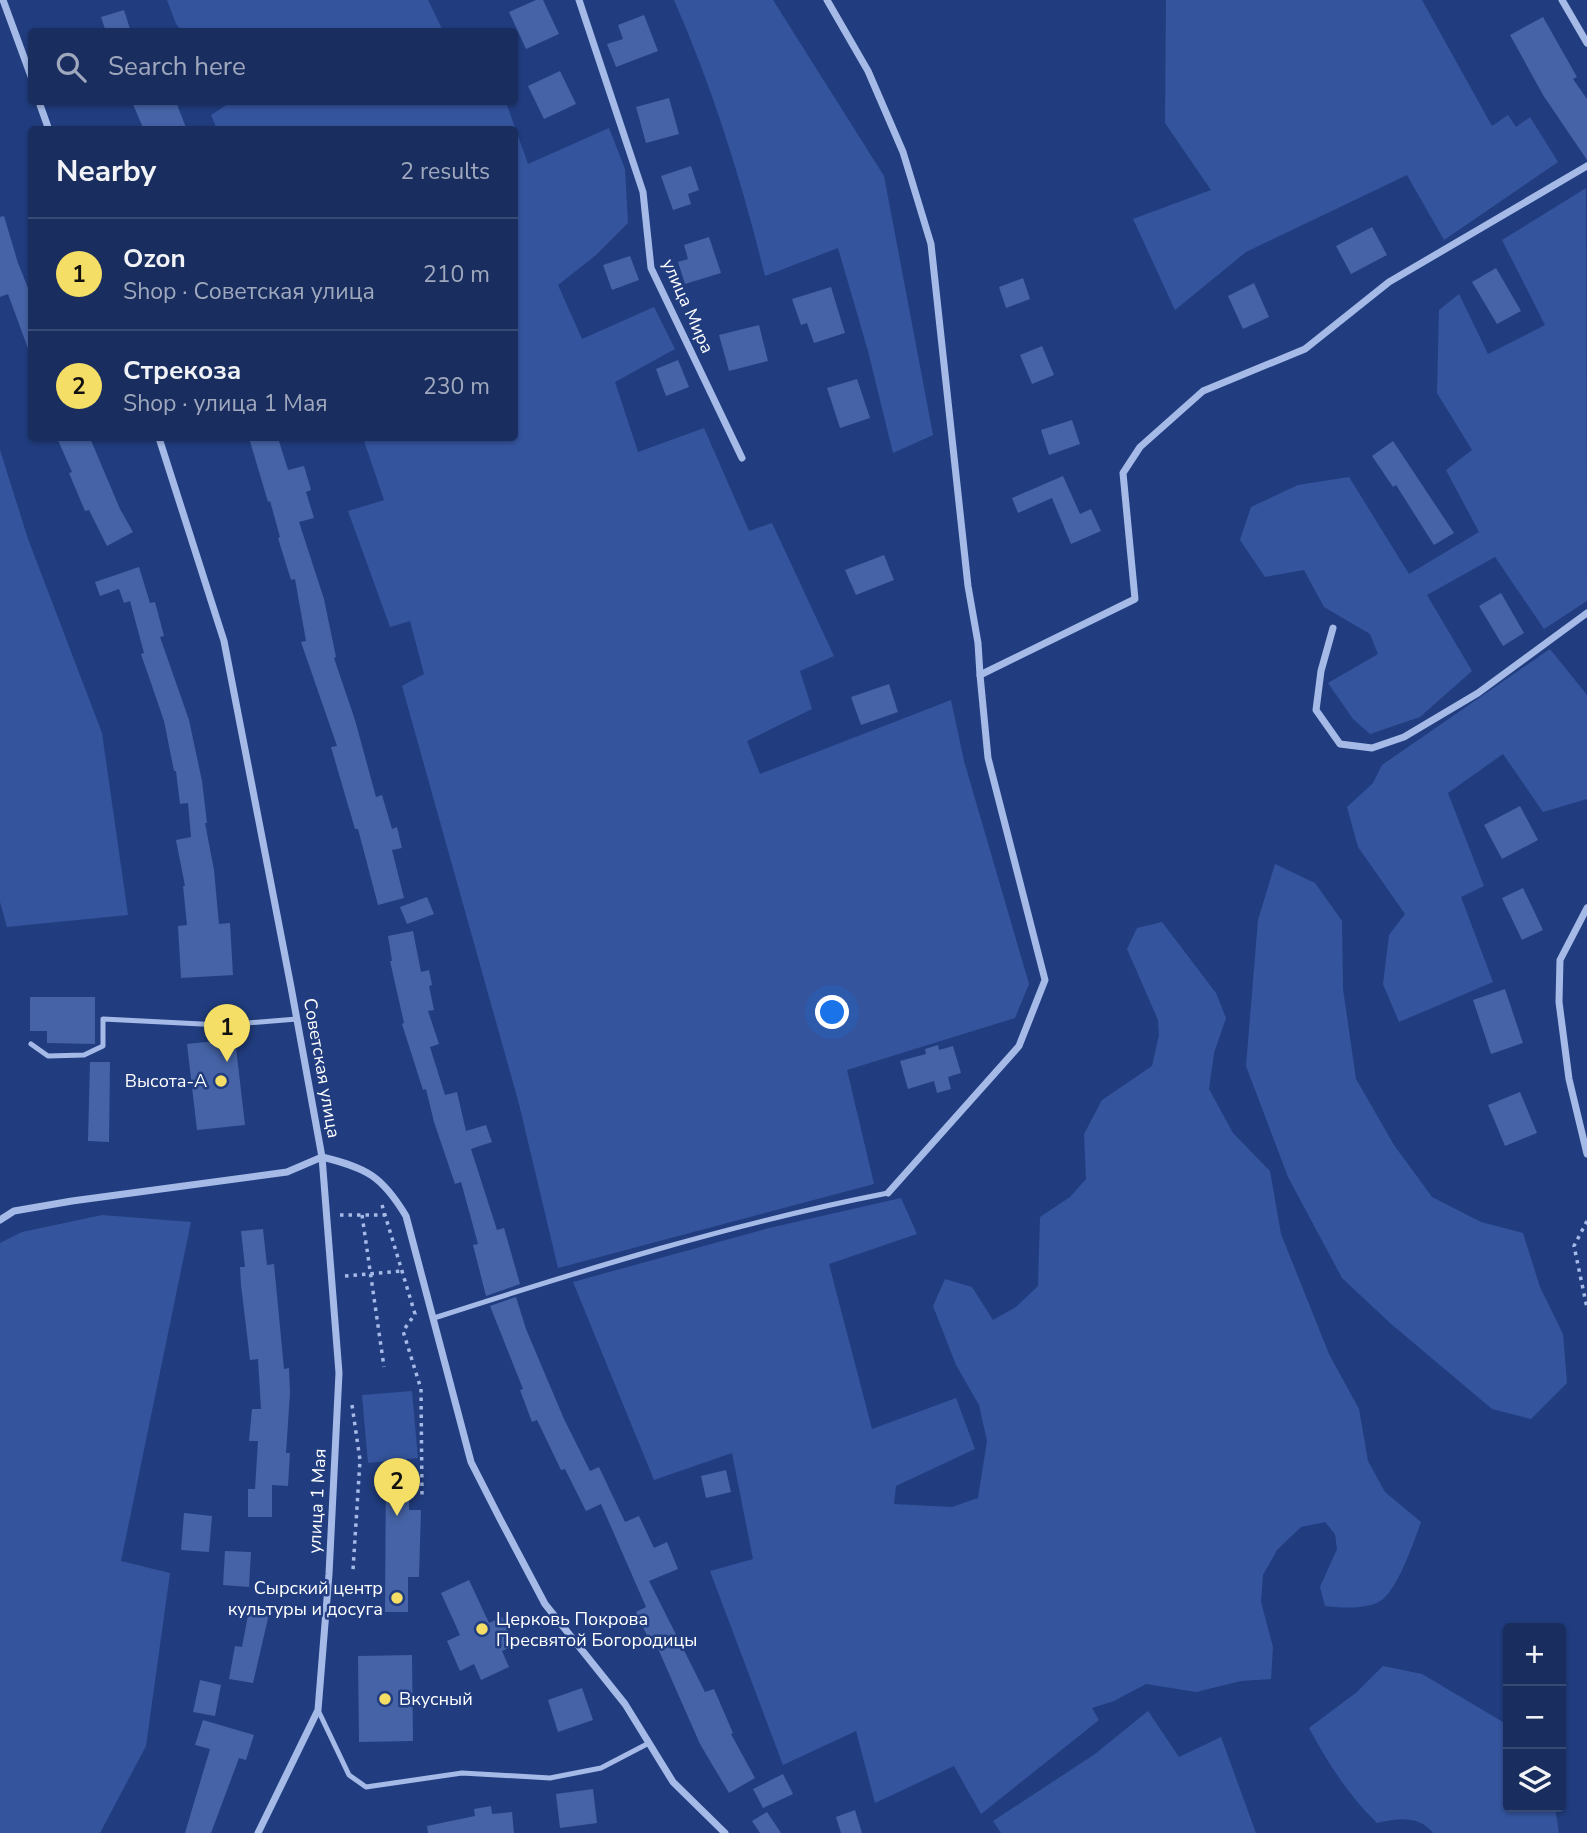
<!DOCTYPE html>
<meta charset="utf-8">
<style>
:root{--surface:#192e5f;--page:#263a68;--text:#f1f3f6;--muted:#9fa8bd;--line:#374a74;--accent:#f4de66}
body{margin:0;font-family:"Nunito Sans",sans-serif;background:var(--page);color:var(--text)}
.controls{position:absolute;right:21px;bottom:21px;display:grid;overflow:hidden;border-radius:7px;box-shadow:0 2px 5px #0004}
.controls button{width:63px;height:63px;display:grid;place-items:center;padding:0;border:0;border-bottom:2px solid var(--line);background:var(--surface);color:var(--text);font:35px sans-serif}
.you{position:absolute;left:833px;top:1013px;width:24px;height:24px;margin:-18px;border:5px solid #fff;border-radius:50%;background:#1a73e8;box-shadow:0 0 0 10px #1a73e833}
.badge{display:grid;place-items:center;width:46px;height:46px;border-radius:50%;background:var(--accent);color:#111;font-size:23px;font-weight:700}
.pin{position:absolute;translate:-50% -58px;filter:drop-shadow(0 2px 4px #0008)}
.pin::after{content:'';position:absolute;top:37px;width:24px;height:21px;background:inherit;clip-path:polygon(0 0,100% 0,50% 100%)}
.list{margin:0;padding:0;list-style:none}
h2{display:flex;justify-content:space-between;align-items:center;height:91px;margin:0;padding:0 28px;font-size:30px}
h2 small{font-size:23px;font-weight:400;color:var(--muted)}
.list li{display:grid;grid-template-columns:46px 1fr auto;gap:21px;align-items:center;box-sizing:border-box;height:112px;padding:0 28px;border-top:2px solid var(--line)}
.list b{display:block;font-size:26px;white-space:nowrap}
.list p{margin:0;font-size:23px;white-space:nowrap;color:var(--muted)}
.list em{font-size:23px;font-style:normal;color:var(--muted)}
.icon{flex:none;width:38px;height:38px;fill:none;stroke:currentColor;stroke-width:2;stroke-linecap:round;stroke-linejoin:round}
.map{position:relative;flex:none;width:1587px;height:1833px;overflow:hidden}
.search{position:absolute;background:var(--surface);box-shadow:0 2px 5px #0004;left:28px;top:28px;width:490px;height:77px;display:flex;align-items:center;gap:18px;box-sizing:border-box;padding:0 24px;border-radius:7px;color:var(--muted);font-size:26px}
.panel{position:absolute;background:var(--surface);box-shadow:0 2px 5px #0004;left:28px;top:126px;width:490px;height:315px;border-radius:7px}
.map>svg:first-child{display:block}
.green{fill:#34549d}
.building{fill:#4563a6}
.lines{fill:none;stroke-linecap:round;stroke-linejoin:round}
.path{stroke:#a5bae7;stroke-width:3.5;stroke-dasharray:3.5 5;stroke-linecap:butt}
.service{stroke:#a5bae7;stroke-width:5}
.minor{stroke:#a5bae7;stroke-width:7}
.poi-dot{fill:#f4de66;stroke:#213d7f;stroke-width:2.5}
.labels{text-anchor:middle;dominant-baseline:central;stroke-width:5;stroke-linejoin:round;paint-order:stroke}
.street-label{font-size:18px;fill:#fff;stroke:#213d7f}
.poi-label{font-size:18px;fill:#fff;stroke:#213d7f;text-anchor:end}
</style>
<div class="map">
<svg width="1587" height="1833" viewBox="0 0 1587 1833">
<rect width="100%" height="100%" fill="#213d7f"/>
<g class="green">
<path d="M167,0H428L443,31H182L176,24Z"/>
<path d="M674,0H773L884,176L933,435L893,453L868,351L838,248L765,276C742,182 713,89 674,0Z"/>
<path d="M1166,0H1422L1492,126L1508,115L1516,127L1530,117L1558,162L1444,240L1407,175L1246,252L1175,310L1133,219L1211,190L1165,123Z"/>
<path d="M231,102H506L528,164L609,128L625,169L628,223L596,255L558,285L582,339L654,307L675,349L615,382L638,452L704,428L749,531L772,523L834,656L800,671L812,709L747,741L760,774L951,700L964,761L1029,984L1015,1018L847,1070L874,1184L558,1268L519,1104L402,686L424,674L410,621L390,627L348,511L384,500L363,438H514V130L217,129L211,115Z"/>
<path d="M1586,188L1587,601L1544,629L1495,557L1427,595L1472,671L1420,717L1370,734L1353,719L1328,683L1378,654L1370,634L1324,607L1304,570L1265,577L1240,540L1251,507L1298,485L1349,477L1409,574L1479,532L1446,470L1472,450L1437,393L1439,310L1459,294L1488,354L1545,325L1502,240Z"/>
<path d="M0,450L28,539L102,733L128,915L7,927L0,902Z"/>
<path d="M1550,649L1587,695V799L1543,812L1503,754L1448,793L1484,886L1461,897L1493,982L1399,1022L1383,984L1389,935L1405,914L1358,847L1347,807L1373,783L1382,765Z"/>
<path d="M1275,864L1315,883L1342,921L1343,989L1356,1079L1394,1145L1432,1197L1481,1222L1523,1233L1540,1287L1563,1334L1567,1383L1531,1419L1492,1409L1390,1323L1342,1278L1288,1177L1246,1066L1258,920Z"/>
<path d="M1162,922L1216,993L1226,1018L1214,1053L1209,1089L1233,1133L1270,1171L1281,1234L1329,1354L1359,1409L1368,1461L1385,1492L1421,1522C1414,1541 1399,1586 1383,1599C1370,1610 1340,1608 1325,1606L1320,1587L1337,1549L1335,1534L1325,1522L1301,1527L1277,1550L1263,1575L1261,1602L1273,1647L1271,1679L1241,1681L1196,1692L1146,1684L1114,1701L1092,1708L1099,1720L981,1814L954,1766L875,1803L856,1731L783,1765L710,1571L753,1559L732,1453L654,1480L573,1282L769,1228L901,1198L917,1234L829,1264L872,1429L956,1398L975,1449L896,1486L894,1504L952,1507L978,1498L987,1441L979,1405L956,1365L933,1306L945,1279L972,1287L993,1320L1016,1307L1038,1286L1040,1217L1070,1197L1086,1179L1084,1134L1102,1100L1152,1066L1159,1035L1158,1020L1127,949L1137,928Z"/>
<path d="M102,1215L191,1222L121,1561L170,1573L146,1746L100,1833H0V1243L22,1232Z"/>
<path d="M412,1391L418,1458L368,1463L362,1395Z"/>
<path d="M1383,1666L1422,1674L1508,1725V1807H1555L1559,1833H1433C1419,1815 1397,1818 1377,1823C1348,1795 1328,1763 1309,1728L1357,1692Z"/>
<path d="M1148,1711L1179,1757L1221,1737L1256,1833H1001L993,1821L1095,1754Z"/>
</g>
<g class="building">
<path d="M536,0H543L559,34L526,49L509,12Z"/>
<path d="M124,10L131,32H106L101,17Z"/>
<path d="M644,15L658,51L616,67L607,44L623,39L618,25Z"/>
<path d="M1543,17L1577,77L1573,79L1587,99V160L1543,95L1510,35Z"/>
<path d="M560,71L576,104L544,119L528,86Z"/>
<path d="M669,98L679,134L646,143L636,107Z"/>
<path d="M132,102H176L187,130H144Z"/>
<path d="M691,166L699,190L688,194L691,204L673,210L661,176Z"/>
<path d="M4,216L18,263L32,298V354H30L8,294L0,297V217Z"/>
<path d="M1372,227L1387,255L1351,274L1336,246Z"/>
<path d="M709,237L721,273L685,284L678,262L688,259L684,245Z"/>
<path d="M630,256L639,280L612,290L603,265Z"/>
<path d="M1496,268L1521,311L1497,324L1472,282Z"/>
<path d="M1023,278L1030,299L1006,308L999,287Z"/>
<path d="M1254,283L1269,317L1243,329L1228,296Z"/>
<path d="M831,287L845,333L814,343L807,323L801,325L792,299Z"/>
<path d="M759,325L768,361L729,371L719,335Z"/>
<path d="M1042,346L1054,375L1032,384L1020,355Z"/>
<path d="M678,360L689,387L666,396L656,369Z"/>
<path d="M857,379L870,418L840,428L827,388Z"/>
<path d="M1072,420L1080,444L1049,455L1041,430Z"/>
<path d="M57,438H90L120,509L133,532L107,546L89,510L85,511L69,473L72,472Z"/>
<path d="M249,438H278L288,470L304,466L311,490L306,492L314,518L299,522L324,599L336,657L334,658L355,720L376,797L382,795L392,829L397,827L402,848L392,850L404,898L378,905L358,829H355L331,747L337,746L301,642L306,641L295,579L291,580L278,538L280,537L270,501L268,502Z"/>
<path d="M1393,441L1454,533L1434,545L1396,485L1393,487L1372,456Z"/>
<path d="M1063,476L1080,514L1091,509L1101,531L1071,544L1052,498L1018,513L1012,498Z"/>
<path d="M884,555L894,580L856,595L845,570Z"/>
<path d="M139,567L150,603L155,602L164,636L160,637L189,720L202,781L207,823H205L214,870L219,924L230,923L233,975L181,978L178,926L187,925L183,886H185L176,840L191,837L188,803L180,804L176,771H174L164,721L141,654L144,653L130,601L124,603L119,589L100,596L95,582Z"/>
<path d="M1501,593L1524,633L1503,646L1479,606Z"/>
<path d="M889,684L898,712L861,725L851,697Z"/>
<path d="M1520,806L1538,840L1502,859L1484,825Z"/>
<path d="M1523,888L1543,930L1522,940L1502,898Z"/>
<path d="M427,897L434,914L407,924L400,907Z"/>
<path d="M413,931L421,972L429,970L432,985L429,986L434,1010L428,1011L439,1044L430,1047L445,1095L457,1092L466,1131L486,1125L492,1142L471,1149L497,1230L504,1228L520,1284L486,1296L473,1245L478,1244L461,1182L455,1184L434,1122L426,1089L423,1090L402,1024L404,1023L390,961H392L388,936Z"/>
<path d="M1505,989L1523,1043L1491,1054L1473,1000Z"/>
<path d="M30,997H95V1044L47,1043V1031H30Z"/>
<path d="M235,1039L245,1125L197,1130L187,1044Z"/>
<path d="M938,1045L939,1050L953,1046L961,1073L948,1077L951,1089L937,1093L934,1081L908,1089L900,1061L926,1054L925,1049Z"/>
<path d="M90,1062H110L109,1142L88,1141Z"/>
<path d="M1520,1092L1537,1133L1505,1146L1488,1105Z"/>
<path d="M263,1229L267,1265L274,1264L284,1369L289,1368L290,1393L286,1453H290L288,1486L272,1485V1517H248V1489H255L258,1441H249L252,1409H261L258,1359L250,1360L241,1285L240,1267H245L241,1231Z"/>
<path d="M516,1297L526,1329L564,1419L590,1471L599,1467L625,1522L639,1516L654,1548L667,1542L678,1569L649,1581L705,1692L714,1689L733,1733L731,1734L755,1778L729,1793L700,1744L656,1644L652,1646L636,1612L646,1607L601,1504L586,1511L565,1469L561,1470L537,1420L532,1422L520,1390L523,1389L490,1306Z"/>
<path d="M386,1466H409V1510H421L419,1577H408V1612H385Z"/>
<path d="M726,1470L731,1492L706,1498L701,1476Z"/>
<path d="M184,1513L212,1516L209,1552L181,1550Z"/>
<path d="M225,1551L251,1552L249,1587L223,1585Z"/>
<path d="M469,1580L489,1623L502,1617L515,1645L502,1651L509,1667L481,1680L474,1664L460,1671L447,1641L460,1635L441,1593Z"/>
<path d="M249,1610L269,1614L253,1683L229,1679L235,1646L242,1647Z"/>
<path d="M412,1655L413,1741L359,1742L358,1656Z"/>
<path d="M200,1680L221,1685L215,1716L193,1712Z"/>
<path d="M582,1688L593,1720L558,1732L548,1700Z"/>
<path d="M203,1720L254,1735L246,1760L239,1758L211,1833H185L210,1749L195,1745Z"/>
<path d="M783,1774L793,1794L763,1808L753,1789Z"/>
<path d="M593,1789L597,1823L560,1828L556,1794Z"/>
<path d="M491,1806L492,1814L512,1812L514,1833H428L427,1826L475,1816L474,1809Z"/>
<path d="M855,1810L862,1833H841L836,1817Z"/>
<path d="M767,1812L781,1833H760L752,1821Z"/>
</g>
<g class="lines">
<g class="path">
<path d="M382,1205L415,1314L403,1331L421,1389L422,1498"/>
<path d="M340,1215H385"/>
<path d="M362,1215L384,1367"/>
<path d="M1587,1221L1574,1246L1587,1308"/>
<path d="M345,1276L402,1271"/>
<path d="M352,1405L360,1460L353,1570"/>
</g>
<g class="service">
<path d="M31,1044L48,1056L84,1055L103,1046V1019L221,1025L297,1019"/>
<path d="M434,1318C583,1270 734,1223 888,1193"/>
<path d="M318,1710L349,1775L366,1787L462,1773L550,1778L601,1768L649,1743"/>
</g>
<g class="minor">
<path d="M3,0L32,79"/>
<path d="M579,0L643,192L651,268L742,458"/>
<path d="M827,0L868,71L903,152L931,244L968,586L978,643L980,675"/>
<path d="M1562,0L1587,43"/>
<path d="M39,102L49,130"/>
<path d="M159,438L224,641L291,987L322,1157L339,1373L329,1574L318,1710L258,1833"/>
<path d="M1333,628L1321,671L1316,710L1340,744L1372,748L1404,737L1478,693L1587,613"/>
<path d="M1587,908L1560,960L1559,1002L1569,1079L1587,1154"/>
<path d="M322,1157C367,1168 382,1176 406,1216L471,1462L499,1517L545,1604L625,1704L673,1782L725,1833"/>
<path d="M888,1193L1019,1046L1045,980L988,758L980,675L1135,599L1123,473L1140,447L1203,391L1305,349L1389,282L1587,166"/>
<path d="M0,1220L14,1211L72,1201L287,1172L322,1157"/>
</g>
</g>
<g class="poi-dot">
<circle cx="221" cy="1081" r="7"/>
<circle cx="397" cy="1598" r="7"/>
<circle cx="482" cy="1629" r="7"/>
<circle cx="385" cy="1699" r="7"/>
</g>
<g class="labels">
<g class="street-label">
<text transform="translate(688 306) rotate(66)">улица Мира</text>
<text transform="translate(322 1068) rotate(80)">Советская улица</text>
<text transform="translate(317 1501) rotate(-87)">улица 1 Мая</text>
</g>
<g class="poi-label">
<text x="207" y="1081">Высота-А</text>
<text x="383" y="1588">Сырский центр<tspan x="383" dy="21">культуры и досуга</tspan></text>
<text x="496" y="1619" text-anchor="start">Церковь Покрова<tspan x="496" dy="21">Пресвятой Богородицы</tspan></text>
<text x="399" y="1699" text-anchor="start">Вкусный</text>
</g>
</g>
</svg>
<div class="controls">
<button>+</button>
<button>−</button>
<button><svg class="icon" aria-label="layers" viewBox="0 0 24 24"><path d="M12 4l9 5-9 5-9-5zM3 14l9 5 9-5"/></svg></button>
</div>
<div class="you"></div>
<div class="pin badge" style="left:227px;top:1062px">1</div>
<div class="pin badge" style="left:397px;top:1516px">2</div>
<div class="search"><svg class="icon" aria-label="search" viewBox="0 0 24 24"><circle cx="10" cy="10" r="6"/><path d="M15 15l6 6"/></svg>Search here</div>
<section class="panel">
<h2>Nearby<small>2 results</small></h2>
<ul class="list">
<li><span class="badge">1</span><div><b>Ozon</b><p>Shop · Советская улица</p></div><em>210 m</em></li>
<li><span class="badge">2</span><div><b>Стрекоза</b><p>Shop · улица 1 Мая</p></div><em>230 m</em></li>
</ul>
</section>
</div>
